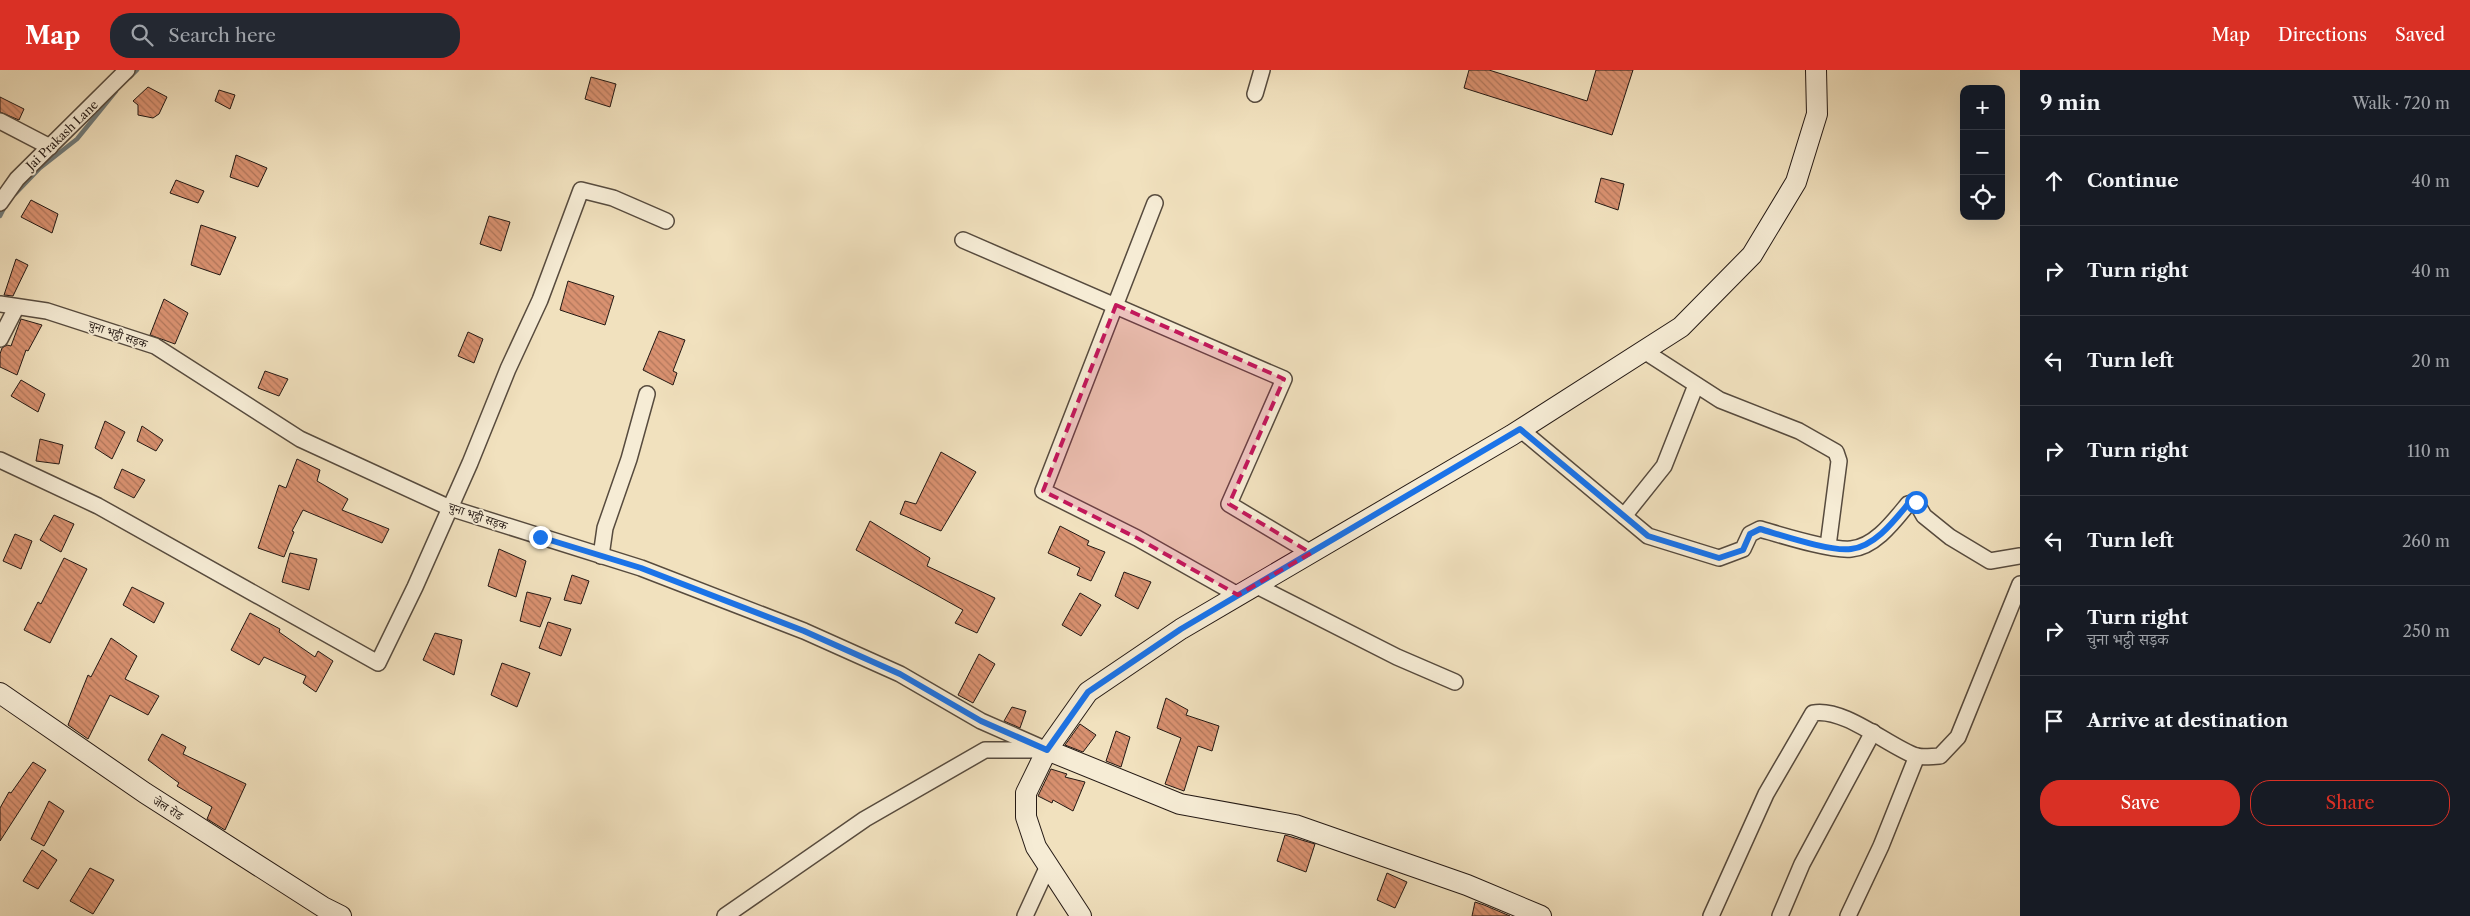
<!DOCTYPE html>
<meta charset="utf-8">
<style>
:root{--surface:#171b24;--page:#242831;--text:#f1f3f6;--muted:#9ea1a6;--line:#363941;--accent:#d93025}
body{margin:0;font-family:"Libre Caslon Text","Noto Serif Devanagari",serif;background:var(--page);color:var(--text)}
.controls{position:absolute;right:15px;top:15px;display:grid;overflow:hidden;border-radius:10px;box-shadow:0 5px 20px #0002}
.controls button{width:45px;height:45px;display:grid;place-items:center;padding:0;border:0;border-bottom:1px solid var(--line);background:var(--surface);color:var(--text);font:25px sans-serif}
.stop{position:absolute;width:15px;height:15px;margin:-11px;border:4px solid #1a73e8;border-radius:50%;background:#fff}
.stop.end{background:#1a73e8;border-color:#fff;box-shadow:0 1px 5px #0008}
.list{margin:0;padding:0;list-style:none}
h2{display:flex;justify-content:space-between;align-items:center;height:65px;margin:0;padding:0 20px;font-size:21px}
h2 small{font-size:16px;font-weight:400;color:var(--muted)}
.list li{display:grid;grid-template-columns:32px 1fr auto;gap:15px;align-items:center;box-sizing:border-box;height:90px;padding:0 20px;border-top:1px solid var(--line)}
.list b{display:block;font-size:19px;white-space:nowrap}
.list p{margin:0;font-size:16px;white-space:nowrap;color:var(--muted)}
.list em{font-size:16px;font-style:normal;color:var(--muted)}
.actions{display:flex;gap:10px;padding:15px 20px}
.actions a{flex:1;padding:11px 0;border:1px solid var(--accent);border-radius:20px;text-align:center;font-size:18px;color:var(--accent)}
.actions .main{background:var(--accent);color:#fff}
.icon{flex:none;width:28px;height:28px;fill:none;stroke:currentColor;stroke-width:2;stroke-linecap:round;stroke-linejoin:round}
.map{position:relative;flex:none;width:2020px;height:846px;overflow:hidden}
header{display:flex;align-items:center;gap:30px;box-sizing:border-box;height:70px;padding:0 25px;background:var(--accent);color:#fff}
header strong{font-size:24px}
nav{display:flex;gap:28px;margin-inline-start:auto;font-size:18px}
.search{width:350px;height:45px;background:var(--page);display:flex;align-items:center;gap:12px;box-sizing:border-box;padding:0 18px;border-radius:20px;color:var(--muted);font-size:19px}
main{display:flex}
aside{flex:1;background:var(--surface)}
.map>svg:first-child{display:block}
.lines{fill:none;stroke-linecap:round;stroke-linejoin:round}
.stream{stroke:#6f7a79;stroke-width:4.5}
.building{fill:url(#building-back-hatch);stroke:#241914}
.street-casing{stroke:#574b3e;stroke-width:18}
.secondary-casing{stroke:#241914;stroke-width:22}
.street{stroke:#f6ecd5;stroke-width:15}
.secondary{stroke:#f6ecd5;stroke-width:20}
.route{stroke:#1a73e8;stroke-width:6}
.marked{fill:#c2185b;fill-opacity:0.2;stroke:#c2185b;stroke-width:4;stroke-dasharray:10 6;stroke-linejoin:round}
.labels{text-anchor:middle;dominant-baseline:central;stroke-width:4;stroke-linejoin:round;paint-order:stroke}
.street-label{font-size:12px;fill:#241914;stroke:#f6ecd5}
</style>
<header>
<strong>Map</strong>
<div class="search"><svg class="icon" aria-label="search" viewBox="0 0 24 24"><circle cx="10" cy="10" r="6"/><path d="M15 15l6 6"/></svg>Search here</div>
<nav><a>Map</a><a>Directions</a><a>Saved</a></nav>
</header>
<main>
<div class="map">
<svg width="2020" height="846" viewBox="0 0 2020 846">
<defs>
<pattern id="building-back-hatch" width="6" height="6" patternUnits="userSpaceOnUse" patternTransform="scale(1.25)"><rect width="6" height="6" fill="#d99170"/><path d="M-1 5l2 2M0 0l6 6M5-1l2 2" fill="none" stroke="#b0765b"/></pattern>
</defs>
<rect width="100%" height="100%" fill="#f1e1be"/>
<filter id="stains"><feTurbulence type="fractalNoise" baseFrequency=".004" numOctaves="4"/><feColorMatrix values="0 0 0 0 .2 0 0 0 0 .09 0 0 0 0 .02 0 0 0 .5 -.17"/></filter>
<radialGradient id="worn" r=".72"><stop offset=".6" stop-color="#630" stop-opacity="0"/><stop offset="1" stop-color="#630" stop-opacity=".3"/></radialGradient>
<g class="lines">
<g class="stream">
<path d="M130,7L137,0"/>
<path d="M15,124L40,98L77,69L116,21"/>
<path d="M0,146L5,136"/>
</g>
</g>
<g class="building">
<path d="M1469,0H1489L1587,31L1596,0H1633L1612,65L1464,18Z"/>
<path d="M591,7L616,14L610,37L585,29Z"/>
<path d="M148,17L167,27L159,44L153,48L138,45V35L133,31Z"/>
<path d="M219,20L235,25L230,39L215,31Z"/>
<path d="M0,27L24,39L19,50L0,42Z"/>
<path d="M236,85L267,98L258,117L230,107Z"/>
<path d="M1601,108L1624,114L1618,140L1595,132Z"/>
<path d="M176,110L204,121L198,133L170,123Z"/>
<path d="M31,130L58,144L52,163L21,147Z"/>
<path d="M489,146L510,152L501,181L480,174Z"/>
<path d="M201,155L236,167L220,205L191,195Z"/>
<path d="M16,189L28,195L13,226L4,225Z"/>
<path d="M568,211L614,226L605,255L560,240Z"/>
<path d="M164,229L188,243L175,274L150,265Z"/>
<path d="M21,249L42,255L28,281L26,280L17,305L0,297V284L2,278L7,275L11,276Z"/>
<path d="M659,261L685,270L673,301L677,303L673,315L643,300Z"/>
<path d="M468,262L483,269L474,293L458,286Z"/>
<path d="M265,301L288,309L279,326L258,318Z"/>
<path d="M21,310L45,324L38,342L11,326Z"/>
<path d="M105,351L125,362L112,389L95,378Z"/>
<path d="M142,356L163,370L156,381L137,371Z"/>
<path d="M40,369L63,375L59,394L36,391Z"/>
<path d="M941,382L976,402L941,461L900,444L905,431L916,434Z"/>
<path d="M297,389L320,400L317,411L348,429L342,440L389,459L382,473L303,440L292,461L294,462L284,487L258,478L279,415L286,418Z"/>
<path d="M122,399L145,410L134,428L114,418Z"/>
<path d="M54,445L74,454L61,482L40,470Z"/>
<path d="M870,451L930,488L927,496L995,528L977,563L955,553L963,540L856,480Z"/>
<path d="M1060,456L1089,471L1087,475L1105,482L1091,511L1077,505L1080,498L1048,483Z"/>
<path d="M15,464L32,471L21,499L3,491Z"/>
<path d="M499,479L526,491L516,527L488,516Z"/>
<path d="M290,483L317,489L309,520L282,512Z"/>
<path d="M64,488L87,499L50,573L24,560L38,532L41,534Z"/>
<path d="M1124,502L1151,512L1138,539L1115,526Z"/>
<path d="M572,505L589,511L581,534L564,530Z"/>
<path d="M132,517L164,533L154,553L123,535Z"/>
<path d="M527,522L551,528L540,557L520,551Z"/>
<path d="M1080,523L1101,535L1081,566L1062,555Z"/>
<path d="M250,543L280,559L279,562L315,587L318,581L333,591L316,622L303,613L306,606L264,587L259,595L231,580Z"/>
<path d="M548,552L571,559L561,586L539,578Z"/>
<path d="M435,563L462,570L454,605L423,590Z"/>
<path d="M111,568L137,586L125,609L159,626L148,645L110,625L88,669L68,655L88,605L91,607Z"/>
<path d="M979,584L995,594L973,633L958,625Z"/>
<path d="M502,593L530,603L517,637L491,625Z"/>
<path d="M1166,628L1188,640L1186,645L1219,656L1212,681L1198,676L1184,721L1165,714L1181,668L1157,658Z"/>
<path d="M1012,637L1026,641L1020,658L1004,651Z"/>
<path d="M1080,654L1096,665L1083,682L1065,675Z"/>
<path d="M1116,661L1130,667L1121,697L1106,691Z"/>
<path d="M162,664L186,677L183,684L246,714L225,760L207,749L212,737L177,716L179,713L148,690Z"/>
<path d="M33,692L46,700L0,771V738L9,722L11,723Z"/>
<path d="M1051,699L1067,704L1065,707L1085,712L1073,741L1053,730L1052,733L1038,726Z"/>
<path d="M49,731L64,741L44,776L31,769Z"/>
<path d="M1285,765L1315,774L1306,802L1277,791Z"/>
<path d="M42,780L57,790L38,819L23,811Z"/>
<path d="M90,798L114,810L93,844L70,831Z"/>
<path d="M1387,803L1407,812L1395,838L1377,830Z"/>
<path d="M1475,832L1484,835L1510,846H1472Z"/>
</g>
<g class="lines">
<defs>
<g id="street">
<path d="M1255,24L1262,0"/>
<path d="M0,51L50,77"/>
<path d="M0,133L17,109L127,0"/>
<path d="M1155,133L1043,421L1137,468L1238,525"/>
<path d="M963,170L1284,309L1229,434L1311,483"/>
<path d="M0,234L47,241L155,276L300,369L450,438L641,498L804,561L900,604L981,651L1047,680"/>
<path d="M0,269L16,238"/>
<path d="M1644,281L1720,330L1799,361L1836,382L1839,391L1828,476"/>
<path d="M1520,359L1648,466L1719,488L1743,479L1750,464L1760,459C1781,465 1831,481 1851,479C1875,477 1894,451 1908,434L1916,432L1924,446L1950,467L1990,491L2020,486"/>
<path d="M0,390L98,436L378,593L415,517L470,393L508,299L540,230L581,120L613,128L666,151"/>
<path d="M1624,446L1664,396L1696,315"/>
<path d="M601,486L605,458L629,389L647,324"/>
<path d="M1255,515L1397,587L1455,612"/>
<path d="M725,846L865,749L985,680H1041"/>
<path d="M1025,846L1048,796"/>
<path d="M1711,846L1766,724L1813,643C1844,637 1888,676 1916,686C1923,688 1933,686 1940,686L1958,667L2020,514"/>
<path d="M1780,846L1802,794L1873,662"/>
<path d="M1848,846L1881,776L1917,686"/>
</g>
<g id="secondary">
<path d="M0,623L145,723L323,837L341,846"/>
<path d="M1047,680L1180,734L1295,755L1467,815L1541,846"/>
<path d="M1081,846L1036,777L1026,747V723L1047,680L1088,622L1181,559L1512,365L1681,257L1752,185L1796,112L1817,44L1816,0"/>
</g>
</defs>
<use href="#street" class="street-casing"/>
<use href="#secondary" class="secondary-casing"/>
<use href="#street" class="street"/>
<use href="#secondary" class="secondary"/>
</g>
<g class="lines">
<path class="route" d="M540,467L641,498L804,561L900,604L981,651L1047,680L1088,622L1181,559L1520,359L1648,466L1719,488L1743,480L1750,464L1760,459C1781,465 1831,482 1851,479C1875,476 1894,451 1908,434L1916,432"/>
</g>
<path class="marked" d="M1116,235L1284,309L1229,434L1311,483L1238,525L1137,468L1043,421Z"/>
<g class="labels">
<g class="street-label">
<text transform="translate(62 65) rotate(-44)">Jai Prakash Lane</text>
<text transform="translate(118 264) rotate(19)">चुना भट्ठी सड़क</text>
<text transform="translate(478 446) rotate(19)">चुना भट्ठी सड़क</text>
<text transform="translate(168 738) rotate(32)">जेल रोड</text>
</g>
</g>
<rect width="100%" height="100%" filter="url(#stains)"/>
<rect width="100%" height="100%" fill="url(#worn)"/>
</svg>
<div class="controls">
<button>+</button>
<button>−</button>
<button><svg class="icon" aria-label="locate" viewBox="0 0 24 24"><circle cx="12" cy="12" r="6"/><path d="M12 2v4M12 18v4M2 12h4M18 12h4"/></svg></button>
</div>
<div class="stop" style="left:1916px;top:432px"></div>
<div class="stop end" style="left:540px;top:467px"></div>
</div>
<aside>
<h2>9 min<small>Walk · 720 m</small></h2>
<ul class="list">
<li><svg class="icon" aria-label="ahead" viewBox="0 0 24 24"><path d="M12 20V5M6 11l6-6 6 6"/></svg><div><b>Continue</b></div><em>40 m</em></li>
<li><svg class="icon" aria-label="right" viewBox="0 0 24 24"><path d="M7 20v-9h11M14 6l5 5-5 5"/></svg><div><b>Turn right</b></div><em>40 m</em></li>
<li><svg class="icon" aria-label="left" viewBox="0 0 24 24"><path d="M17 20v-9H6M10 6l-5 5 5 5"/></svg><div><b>Turn left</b></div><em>20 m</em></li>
<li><svg class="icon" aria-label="right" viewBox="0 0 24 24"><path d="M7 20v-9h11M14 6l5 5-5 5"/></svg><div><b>Turn right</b></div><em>110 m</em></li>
<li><svg class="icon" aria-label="left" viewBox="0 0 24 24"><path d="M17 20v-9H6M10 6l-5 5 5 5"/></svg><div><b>Turn left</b></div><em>260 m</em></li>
<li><svg class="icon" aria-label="right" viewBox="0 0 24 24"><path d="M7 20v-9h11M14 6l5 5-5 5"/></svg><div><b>Turn right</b><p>चुना भट्ठी सड़क</p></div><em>250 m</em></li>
<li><svg class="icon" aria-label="arrive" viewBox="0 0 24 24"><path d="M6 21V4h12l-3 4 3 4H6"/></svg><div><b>Arrive at destination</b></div></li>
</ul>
<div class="actions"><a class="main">Save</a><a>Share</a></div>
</aside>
</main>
